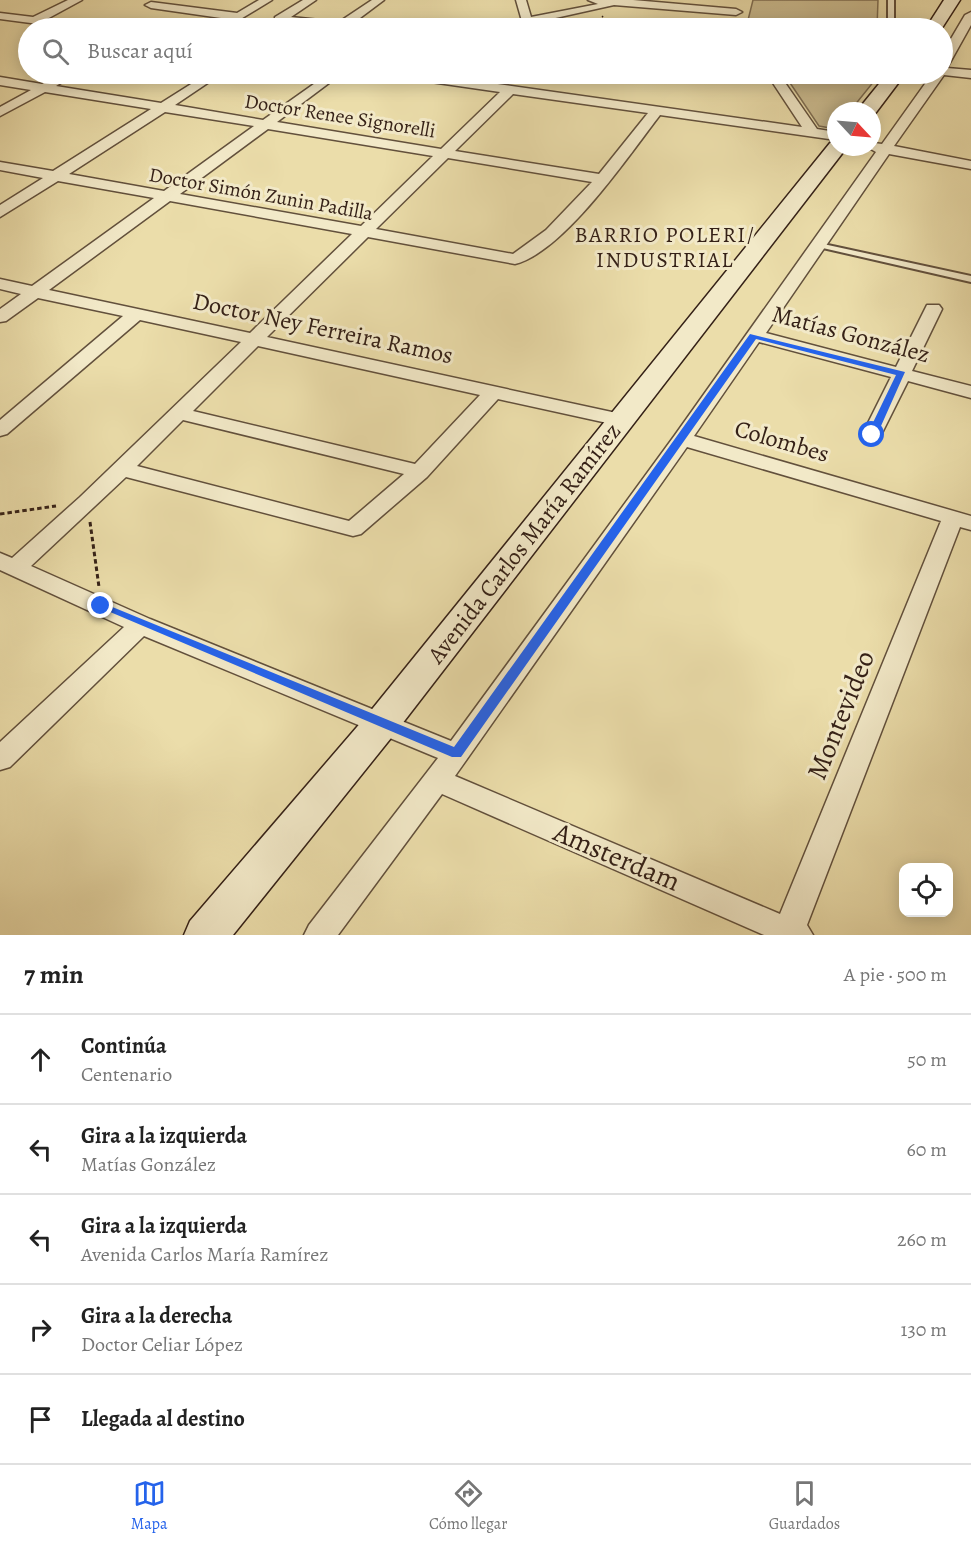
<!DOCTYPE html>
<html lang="es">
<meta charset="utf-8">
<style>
:root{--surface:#fff;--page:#f6f6f6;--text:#222;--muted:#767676;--line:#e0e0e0;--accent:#2563eb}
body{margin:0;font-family:Alegreya,serif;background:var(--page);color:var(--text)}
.controls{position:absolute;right:18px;bottom:18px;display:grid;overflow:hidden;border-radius:12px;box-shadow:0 3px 15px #0003}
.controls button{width:54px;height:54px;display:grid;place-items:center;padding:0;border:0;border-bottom:2px solid var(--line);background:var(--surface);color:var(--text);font:30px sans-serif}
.compass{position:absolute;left:827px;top:102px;width:54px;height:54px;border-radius:50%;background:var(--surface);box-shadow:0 3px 15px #0003;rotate:116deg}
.stop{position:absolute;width:18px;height:18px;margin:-14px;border:4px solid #2563eb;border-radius:50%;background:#fff}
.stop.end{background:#2563eb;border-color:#fff;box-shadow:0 2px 6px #0008}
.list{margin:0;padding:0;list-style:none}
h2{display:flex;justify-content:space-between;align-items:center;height:78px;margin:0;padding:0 24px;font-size:26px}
h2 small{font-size:20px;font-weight:400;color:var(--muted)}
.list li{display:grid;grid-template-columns:39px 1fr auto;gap:18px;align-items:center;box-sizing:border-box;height:90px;padding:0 24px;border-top:2px solid var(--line)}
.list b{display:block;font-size:22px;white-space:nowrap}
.list p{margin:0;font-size:20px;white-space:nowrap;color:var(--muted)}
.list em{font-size:20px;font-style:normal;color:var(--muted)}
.icon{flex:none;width:33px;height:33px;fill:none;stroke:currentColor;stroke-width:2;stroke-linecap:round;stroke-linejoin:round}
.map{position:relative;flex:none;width:971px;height:935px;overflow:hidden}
.search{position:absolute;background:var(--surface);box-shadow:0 3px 15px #0003;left:18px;right:18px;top:18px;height:66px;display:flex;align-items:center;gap:15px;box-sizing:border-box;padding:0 21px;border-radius:33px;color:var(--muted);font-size:22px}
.sheet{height:528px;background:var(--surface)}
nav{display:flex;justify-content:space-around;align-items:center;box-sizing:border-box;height:84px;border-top:2px solid var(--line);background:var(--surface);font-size:16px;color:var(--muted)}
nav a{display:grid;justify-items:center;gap:3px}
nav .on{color:var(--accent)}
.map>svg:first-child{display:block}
.green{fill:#ccbd91;stroke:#806f54;stroke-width:1.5}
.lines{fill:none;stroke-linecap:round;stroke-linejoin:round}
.lane-casing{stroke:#62503c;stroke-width:4}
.street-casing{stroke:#62503c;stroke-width:3}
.secondary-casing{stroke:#352117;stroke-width:3}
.path-far1{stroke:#352117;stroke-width:1.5;stroke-dasharray:3 1.5;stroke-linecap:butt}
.path{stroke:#352117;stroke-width:3;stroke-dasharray:4.5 3;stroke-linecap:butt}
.lane{fill:#f2e9c8;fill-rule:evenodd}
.street{fill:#f2e9c8;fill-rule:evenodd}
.secondary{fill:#f2e9c8;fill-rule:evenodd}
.route{fill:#2563eb}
.labels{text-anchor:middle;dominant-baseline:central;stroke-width:6;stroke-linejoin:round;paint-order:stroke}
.far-street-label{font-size:20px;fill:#352117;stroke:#f2e9c8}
.far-neighbourhood-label{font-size:22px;letter-spacing:1.5px;fill:#352117;stroke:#f2e9c8}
.street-label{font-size:24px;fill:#352117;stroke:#f2e9c8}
.near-street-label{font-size:28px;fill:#352117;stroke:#f2e9c8}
</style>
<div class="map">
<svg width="971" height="935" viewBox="0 0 971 935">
<rect width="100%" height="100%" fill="#ebddaa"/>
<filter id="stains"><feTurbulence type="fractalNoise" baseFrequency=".00333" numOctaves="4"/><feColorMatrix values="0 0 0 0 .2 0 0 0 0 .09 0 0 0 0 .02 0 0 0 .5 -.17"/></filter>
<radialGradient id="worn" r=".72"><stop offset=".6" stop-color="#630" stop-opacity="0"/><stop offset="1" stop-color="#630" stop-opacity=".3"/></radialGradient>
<g class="green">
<path d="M753,0H878L877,28H754L748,20Z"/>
<path d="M784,74H876L875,80L850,111H836V129L819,126Z"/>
</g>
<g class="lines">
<defs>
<g id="lane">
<rect x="888" y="0" width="6" height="28"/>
<path d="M814,242L971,276V282L814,246Z"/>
</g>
<g id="street">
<path d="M68,0H82L47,19L92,25L97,28H69L0,19V13L33,17Z"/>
<path d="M259,0H272L229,26L223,23L228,19L151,8L145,5L151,2L237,13Z"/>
<path d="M303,0H316L291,17L339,22L372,0H384L352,24L363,26L364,28H333L275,21V17Z"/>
<path d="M516,0H526L531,17L598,4L588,0H633L736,9L742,12L736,15L614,5L533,23L534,28H524Z"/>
<path d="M971,12V25L947,68L971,70V78L944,75L894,146L971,161V169L889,154L766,333L896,367L927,305H939L942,309L912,371L971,386V398L908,381L879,439H865L862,435L891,377L759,342L694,436L971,516V530L960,527L807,925L813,935H764L442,794L338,935H304L309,925L438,758L144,636L10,767L0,770V742L124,627L0,570V553L12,558L80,497L241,342L140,320L7,434L0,436V420L123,316L38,298L6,321L0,322V309L21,294L0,289V279L32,286L154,198L58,181L0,217V205L43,178L0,170V162L53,171L151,109L45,92L0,116V107L31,90L0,85V77L42,84L61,74H75L56,86L161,103L207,74H221L175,105L263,120L328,74H341L277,122L441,149L500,92L403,78L397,74H426L802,127L767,74H779L817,129L836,132V140L660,115C629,155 564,252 515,264L368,237L267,337L621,414L628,416L631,420L628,424L621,426L498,399L427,477L361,534L353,536L126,477L31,566L150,619L451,741L675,435L876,152L867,147H872L874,143L882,144L932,74H942V54L965,15ZM513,94L648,113L599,174L455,151ZM165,112L254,126L164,191L69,174ZM268,129L433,156L361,226L180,194ZM448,158L592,182L546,230L513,254L376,229ZM170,201L352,234L250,333L49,290ZM258,346L480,395L415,464L193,411ZM183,420L404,474L349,521L137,466ZM687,447L941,521L780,914L455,776Z"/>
</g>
<g id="secondary">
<path d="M944,0H960L942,28H926Z"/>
<path d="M887,74H905L874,115L872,111H857Z"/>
<path d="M836,141V147H847L844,151L395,733L233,935H184L190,921L369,713L830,143Z"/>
</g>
</defs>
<use href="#lane" class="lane-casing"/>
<use href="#street" class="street-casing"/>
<use href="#secondary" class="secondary-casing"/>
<path class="path-far1" d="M594,28L603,16"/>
<g class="path">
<path d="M0,514L56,506"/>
<path d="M90,522L99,587"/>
</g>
<use href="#lane" class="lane"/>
<use href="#street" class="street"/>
<use href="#secondary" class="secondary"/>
</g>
<path class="route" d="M750,334L905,372L877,435L872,438L867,435L896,375L756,339L461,757H452L96,606L97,604H105L454,747Z"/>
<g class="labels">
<g class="far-street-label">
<text transform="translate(340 116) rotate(9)">Doctor Renee Signorelli</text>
<text transform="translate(261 194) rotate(10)">Doctor Simón Zunin Padilla</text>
</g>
<g class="far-neighbourhood-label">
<text x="665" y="235">BARRIO POLERI/<tspan x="665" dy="25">INDUSTRIAL</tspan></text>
</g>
<g class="street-label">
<text transform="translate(323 328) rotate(12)">Doctor Ney Ferreira Ramos</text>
<text transform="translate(851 334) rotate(15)">Matías González</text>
<text transform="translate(782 441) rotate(16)">Colombes</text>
<text transform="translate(524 543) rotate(-52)">Avenida Carlos María Ramírez</text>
</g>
<g class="near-street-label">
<text transform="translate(841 715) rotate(-68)">Montevideo</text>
<text transform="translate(617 857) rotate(23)">Amsterdam</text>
</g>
</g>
<rect width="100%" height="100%" filter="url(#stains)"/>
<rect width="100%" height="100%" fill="url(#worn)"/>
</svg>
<div class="controls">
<button><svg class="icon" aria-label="locate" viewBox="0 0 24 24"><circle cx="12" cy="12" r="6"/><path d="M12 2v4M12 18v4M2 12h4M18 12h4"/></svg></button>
</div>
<svg class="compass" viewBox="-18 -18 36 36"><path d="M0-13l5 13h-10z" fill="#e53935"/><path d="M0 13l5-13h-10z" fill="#767676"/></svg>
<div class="stop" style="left:872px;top:435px"></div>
<div class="stop end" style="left:101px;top:606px"></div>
<div class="search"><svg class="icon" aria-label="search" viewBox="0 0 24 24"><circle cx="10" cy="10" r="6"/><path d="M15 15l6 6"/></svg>Buscar aquí</div>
</div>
<section class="sheet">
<h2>7 min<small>A pie · 500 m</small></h2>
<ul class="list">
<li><svg class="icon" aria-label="ahead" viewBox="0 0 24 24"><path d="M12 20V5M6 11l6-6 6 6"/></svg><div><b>Continúa</b><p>Centenario</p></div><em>50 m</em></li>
<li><svg class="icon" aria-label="left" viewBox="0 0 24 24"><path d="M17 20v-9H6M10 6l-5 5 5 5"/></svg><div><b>Gira a la izquierda</b><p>Matías González</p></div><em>60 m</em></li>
<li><svg class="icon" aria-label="left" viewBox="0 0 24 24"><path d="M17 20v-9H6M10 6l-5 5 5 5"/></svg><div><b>Gira a la izquierda</b><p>Avenida Carlos María Ramírez</p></div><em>260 m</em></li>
<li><svg class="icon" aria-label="right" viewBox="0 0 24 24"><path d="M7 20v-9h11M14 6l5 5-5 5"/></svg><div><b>Gira a la derecha</b><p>Doctor Celiar López</p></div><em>130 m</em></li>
<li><svg class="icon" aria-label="arrive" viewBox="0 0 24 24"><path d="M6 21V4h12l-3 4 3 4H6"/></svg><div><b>Llegada al destino</b></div></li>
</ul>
</section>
<nav>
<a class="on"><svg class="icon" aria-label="map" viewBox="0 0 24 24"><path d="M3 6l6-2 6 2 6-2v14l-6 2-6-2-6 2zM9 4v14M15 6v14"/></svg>Mapa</a>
<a><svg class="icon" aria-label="directions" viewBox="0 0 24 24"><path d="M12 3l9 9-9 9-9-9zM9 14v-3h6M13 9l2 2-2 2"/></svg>Cómo llegar</a>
<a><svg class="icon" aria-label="saved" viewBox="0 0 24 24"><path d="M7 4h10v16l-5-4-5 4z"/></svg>Guardados</a>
</nav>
